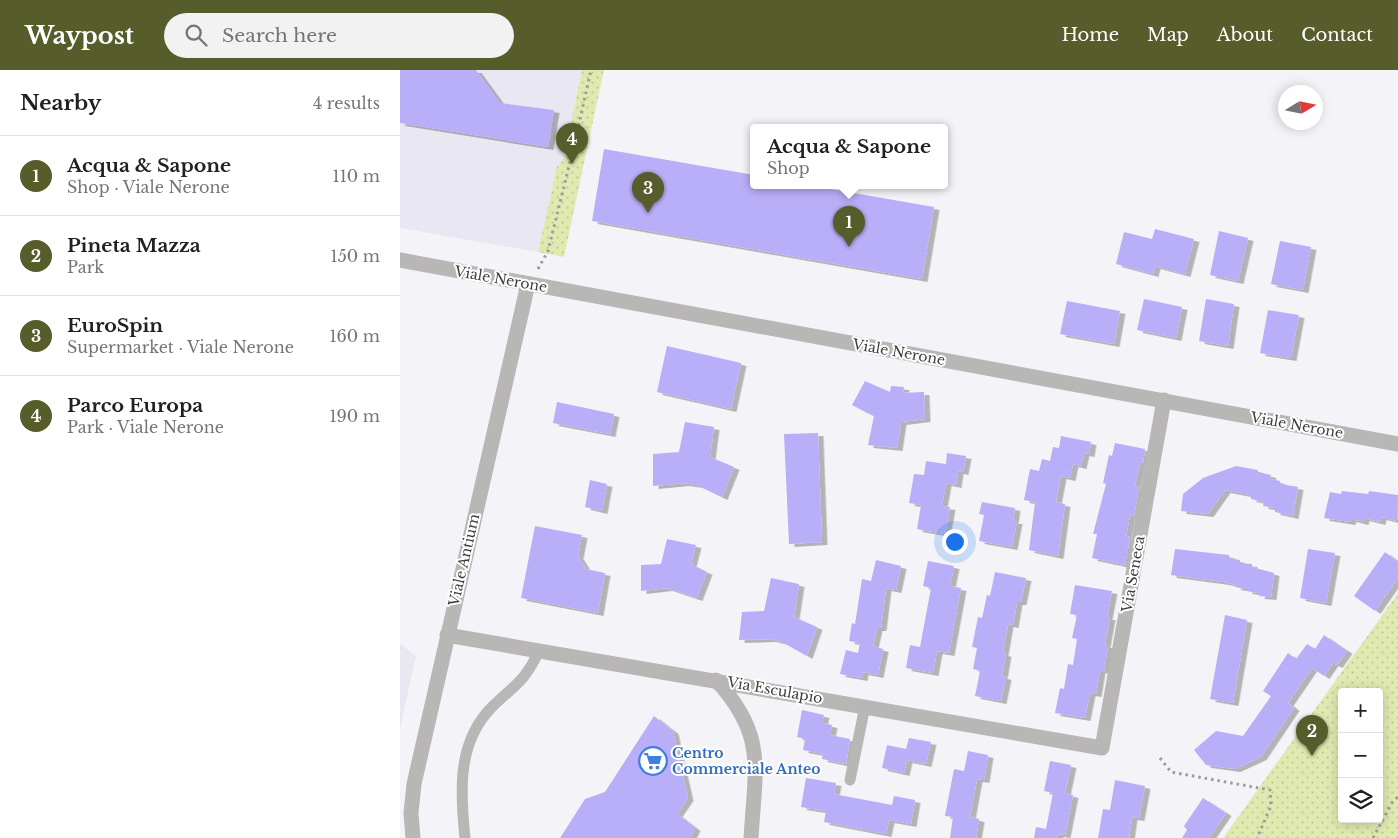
<!DOCTYPE html>
<meta charset="utf-8">
<style>
:root{--surface:#fff;--page:#f2f2f2;--text:#202124;--muted:#757577;--line:#e0e0e0;--accent:#565c2a}
body{margin:0;font-family:"Libre Baskerville",serif;background:var(--page);color:var(--text)}
.controls{position:absolute;right:15px;bottom:15px;display:grid;overflow:hidden;border-radius:5px;box-shadow:0 2px 12px #0003}
.controls button{width:45px;height:45px;display:grid;place-items:center;padding:0;border:0;border-bottom:1px solid var(--line);background:var(--surface);color:var(--text);font:25px sans-serif}
.compass{position:absolute;left:878px;top:15px;width:45px;height:45px;border-radius:50%;background:var(--surface);box-shadow:0 2px 12px #0003;rotate:80deg}
.you{position:absolute;left:554px;top:471px;width:18px;height:18px;margin:-12px;border:4px solid #fff;border-radius:50%;background:#1a73e8;box-shadow:0 0 0 8px #1a73e833}
.badge{display:grid;place-items:center;width:32px;height:32px;border-radius:50%;background:var(--accent);color:#fff;font-size:16px;font-weight:700}
.pin{position:absolute;translate:-50% -41px;filter:drop-shadow(0 1px 2px #0008)}
.pin::after{content:'';position:absolute;top:26px;width:18px;height:15px;background:inherit;clip-path:polygon(0 0,100% 0,50% 100%)}
.popup{position:absolute;left:350px;top:54px;width:198px;height:65px;box-sizing:border-box;display:grid;place-content:center;border-radius:5px;background:var(--surface);filter:drop-shadow(0 1px 4px #0005);font-size:16px;white-space:nowrap;color:var(--muted)}
.popup b{font-size:19px;color:var(--text)}
.popup::after{content:'';position:absolute;left:50%;top:100%;margin-left:-10px;border:10px solid transparent;border-top-color:var(--surface)}
.list{margin:0;padding:0;list-style:none}
h2{display:flex;justify-content:space-between;align-items:center;height:65px;margin:0;padding:0 20px;font-size:21px}
h2 small{font-size:16px;font-weight:400;color:var(--muted)}
.list li{display:grid;grid-template-columns:32px 1fr auto;gap:15px;align-items:center;box-sizing:border-box;height:80px;padding:0 20px;border-top:1px solid var(--line)}
.list b{display:block;font-size:19px;white-space:nowrap}
.list p{margin:0;font-size:16px;white-space:nowrap;color:var(--muted)}
.list em{font-size:16px;font-style:normal;color:var(--muted)}
.icon{flex:none;width:28px;height:28px;fill:none;stroke:currentColor;stroke-width:2;stroke-linecap:round;stroke-linejoin:round}
.map{position:relative;flex:none;width:998px;height:768px;overflow:hidden}
header{display:flex;align-items:center;gap:30px;box-sizing:border-box;height:70px;padding:0 25px;background:var(--accent);color:#fff}
header strong{font-size:24px}
nav{display:flex;gap:28px;margin-inline-start:auto;font-size:18px}
.search{width:350px;height:45px;background:var(--page);display:flex;align-items:center;gap:12px;box-sizing:border-box;padding:0 18px;border-radius:28px;color:var(--muted);font-size:19px}
main{display:flex}
aside{flex:1;background:var(--surface)}
.map>svg:first-child{display:block}
.built{fill:#e8e7f2}
.park{fill:url(#park-dots);fill-rule:evenodd}
.building{fill:#b9aef8;filter:url(#shadow)}
.lines{fill:none;stroke-linecap:round;stroke-linejoin:round}
.path{stroke:#9c9c9e;stroke-width:3;stroke-dasharray:2.5 4;stroke-linecap:butt}
.service{stroke:#b9b7b6;stroke-width:11}
.minor{stroke:#b9b7b6;stroke-width:15}
.labels{text-anchor:middle;dominant-baseline:central;stroke-width:4;stroke-linejoin:round;paint-order:stroke}
.street-label{font-size:14px;fill:#3d3d3e;stroke:#fff}
.shop-label{font-size:14px;font-weight:bold;fill:#366cbe;stroke:#fff;text-anchor:start}
</style>
<header>
<strong>Waypost</strong>
<div class="search"><svg class="icon" aria-label="search" viewBox="0 0 24 24"><circle cx="10" cy="10" r="6"/><path d="M15 15l6 6"/></svg>Search here</div>
<nav><a>Home</a><a>Map</a><a>About</a><a>Contact</a></nav>
</header>
<main>
<aside>
<h2>Nearby<small>4 results</small></h2>
<ul class="list">
<li><span class="badge">1</span><div><b>Acqua &amp; Sapone</b><p>Shop · Viale Nerone</p></div><em>110 m</em></li>
<li><span class="badge">2</span><div><b>Pineta Mazza</b><p>Park</p></div><em>150 m</em></li>
<li><span class="badge">3</span><div><b>EuroSpin</b><p>Supermarket · Viale Nerone</p></div><em>160 m</em></li>
<li><span class="badge">4</span><div><b>Parco Europa</b><p>Park · Viale Nerone</p></div><em>190 m</em></li>
</ul>
</aside>
<div class="map">
<svg width="998" height="768" viewBox="0 0 998 768">
<defs>
<pattern id="park-dots" width="8" height="8" patternUnits="userSpaceOnUse" patternTransform="scale(1.25)"><rect width="8" height="8" fill="#e0e9b0"/><path d="M2 2h.1M6 6h.1" fill="none" stroke="#c1c998" stroke-width="1.8" stroke-linecap="round"/></pattern>
<filter id="shadow"><feDropShadow dx="5.5" dy="3" stdDeviation="0" flood-color="#0004"/></filter>
</defs>
<rect width="100%" height="100%" fill="#f4f4f8"/>
<g class="built">
<path d="M0,0H182L163,91L157,97L138,182L0,158Z"/>
<path d="M0,574L16,586L0,659Z"/>
</g>
<g class="park">
<path d="M182,0H204L164,187L138,182L157,96L163,90Z"/>
<path d="M998,523V768H823ZM942,622H979V749H942Z"/>
</g>
<g class="building">
<path d="M0,0H76L100,33L154,40L148,77L0,53Z"/>
<path d="M204,79L354,105V116H413L534,137L522,209L192,151Z"/>
<path d="M755,159L794,169L785,204L755,196L753,204L716,194L724,162L752,169Z"/>
<path d="M819,161L848,168L838,211L810,205Z"/>
<path d="M880,171L911,177L903,220L871,214Z"/>
<path d="M744,229L782,237L776,268L737,260Z"/>
<path d="M806,229L834,234L828,276L799,271Z"/>
<path d="M667,231L720,241L714,274L660,264Z"/>
<path d="M868,240L899,245L891,288L860,283Z"/>
<path d="M267,276L341,293L331,339L257,322Z"/>
<path d="M465,311L490,322L491,316L504,317L503,323L524,322L525,349L501,352L497,378L468,375L474,346L452,335Z"/>
<path d="M157,332L214,344L210,364L153,353Z"/>
<path d="M285,352L314,357L310,387L334,397L322,427L297,415L284,413L253,416V384L279,382Z"/>
<path d="M418,363L422,472L389,474L384,364Z"/>
<path d="M661,366L691,372L689,384L684,383L681,396L673,394L670,408L661,406L656,432L665,434L658,486L629,480L635,432L624,430L630,399L639,401L642,389L650,391L653,377L659,378Z"/>
<path d="M715,373L745,379L743,393L740,392L735,416L739,417L734,446L730,445L726,466L730,467L725,495L692,488L697,464H693L706,414L703,413L709,385L712,386Z"/>
<path d="M547,383L566,386L563,402L558,401L556,415L546,413L542,436L550,437L545,464L517,459L521,435L509,433L514,404L524,405L526,391L546,394Z"/>
<path d="M836,396L858,400V402L871,405L870,409L880,411V414L898,417L893,446L875,442V438L863,436L864,432L851,429V425L825,420L808,444L781,441L783,424L803,408Z"/>
<path d="M190,410L207,414L202,441L185,437Z"/>
<path d="M942,421L968,424L969,421L998,425L997,451L981,447L980,452L964,448L963,452L951,449L950,452L924,448L930,422L941,424Z"/>
<path d="M582,432L615,438L613,451H617L612,477L579,471L584,445L579,444Z"/>
<path d="M135,456L182,465L178,486L186,499L205,503L198,543L121,528Z"/>
<path d="M267,469L296,475L291,494L307,502L297,528L267,518L241,521V495L261,494Z"/>
<path d="M775,479L829,485V488L840,490V493L852,494V497L874,503L871,527L859,526L860,523L847,521V519L835,517L836,515L824,512L771,505Z"/>
<path d="M908,479L935,483L926,533L900,528Z"/>
<path d="M985,482L998,492V508L975,541L954,526Z"/>
<path d="M476,490L501,496L496,520L486,518L481,558H477L473,576L483,579L478,605L463,602L462,608L440,604L446,580L458,583L460,573L449,571L452,553L455,554L462,509L471,511Z"/>
<path d="M528,491L554,496L550,516L561,518L549,583L537,581L533,603L506,598L510,575L520,577L531,518L523,516Z"/>
<path d="M595,502L626,508L621,532H617L613,555L608,554L603,583L606,584L602,606L606,607L601,631L575,626L580,601L573,599L577,578L572,577L578,547L582,548L587,525L590,526Z"/>
<path d="M371,508L399,514L394,547L417,557L407,586L382,572L371,569L339,570L342,542L364,541Z"/>
<path d="M675,515L712,521L707,547H710L705,575H708L704,601L700,600L696,624L690,623L685,648L655,643L660,618L664,619L668,594L673,595L677,569L672,568L677,545L670,544Z"/>
<path d="M825,545L847,550L833,633L810,629Z"/>
<path d="M924,565L947,581L937,595L933,593L924,606L912,598L888,633L894,638L861,687L835,699L806,695L794,680L816,661L843,666L871,626L863,621L888,583L896,589L907,574L915,579Z"/>
<path d="M402,640L424,645L422,653L432,655L430,665L450,669L446,694L422,689L423,684L403,680L405,669L397,667Z"/>
<path d="M254,646L273,661L288,728L277,744L295,758L290,768H160L185,729L205,722Z"/>
<path d="M509,668L531,672L526,694L507,690L504,703L482,698L487,675L506,679Z"/>
<path d="M568,681L588,685L584,710L577,709L570,747L579,749L576,768H550L553,747L545,746L554,699L564,701Z"/>
<path d="M650,691L671,695L665,723L673,725L665,765L658,764L657,768H634L636,757L646,759L653,723L644,721Z"/>
<path d="M406,708L436,713L434,724L492,735L494,726L515,730L511,754L489,750L486,764L424,752L426,741L401,737Z"/>
<path d="M715,710L745,716L739,748L732,747L729,768H698L703,739L710,740Z"/>
<path d="M803,728L826,743L809,768H782L787,760L784,756Z"/>
</g>
<g class="lines">
<g class="path">
<path d="M138,199L148,181L174,76L191,0"/>
<path d="M760,688L771,702L870,720L871,736L857,768"/>
<path d="M973,768L993,731L998,727"/>
</g>
<g class="service">
<path d="M450,710L465,636"/>
<path d="M65,768C60,721 57,671 93,636C116,614 125,611 139,581"/>
</g>
<g class="minor">
<path d="M0,190L998,374"/>
<path d="M47,565L702,678L764,330"/>
<path d="M316,610C367,665 355,699 351,768"/>
<path d="M13,768L11,743L14,714L128,214"/>
</g>
</g>
<defs>
<symbol id="supermarket-ring" viewBox="-11 -11 22 22"><circle r="9.5" fill="#fff" stroke="#3f7fe0" stroke-width="1.5"/><path d="M-6-5.5h2.5l.6 2H6L4.5 2H-2.5L-4.4-4H-6ZM-1.5 3.2a1.3 1.3 0 1 0 .1 0ZM3 3.2a1.3 1.3 0 1 0 .1 0Z" fill="#3f7fe0"/></symbol>
</defs>
<g fill-rule="evenodd">
<use href="#supermarket-ring" x="237" y="675" width="32" height="32"/>
</g>
<g class="labels">
<g class="street-label">
<text transform="translate(101 209) rotate(10)">Viale Nerone</text>
<text transform="translate(499 282) rotate(10)">Viale Nerone</text>
<text transform="translate(897 355) rotate(10)">Viale Nerone</text>
<text transform="translate(64 490) rotate(-77)">Viale Antium</text>
<text transform="translate(733 504) rotate(-80)">Via Seneca</text>
<text transform="translate(375 620) rotate(10)">Via Esculapio</text>
</g>
<g class="shop-label">
<text x="272" y="683">Centro<tspan x="272" dy="16">Commerciale Anteo</tspan></text>
</g>
</g>
</svg>
<div class="controls">
<button>+</button>
<button>−</button>
<button><svg class="icon" aria-label="layers" viewBox="0 0 24 24"><path d="M12 4l9 5-9 5-9-5zM3 14l9 5 9-5"/></svg></button>
</div>
<svg class="compass" viewBox="-18 -18 36 36"><path d="M0-13l5 13h-10z" fill="#e53935"/><path d="M0 13l5-13h-10z" fill="#757577"/></svg>
<div class="you"></div>
<div class="pin badge" style="left:449px;top:177px">1</div>
<div class="popup"><b>Acqua &amp; Sapone</b>Shop</div>
<div class="pin badge" style="left:912px;top:686px">2</div>
<div class="pin badge" style="left:248px;top:143px">3</div>
<div class="pin badge" style="left:172px;top:94px">4</div>
</div>
</main>
